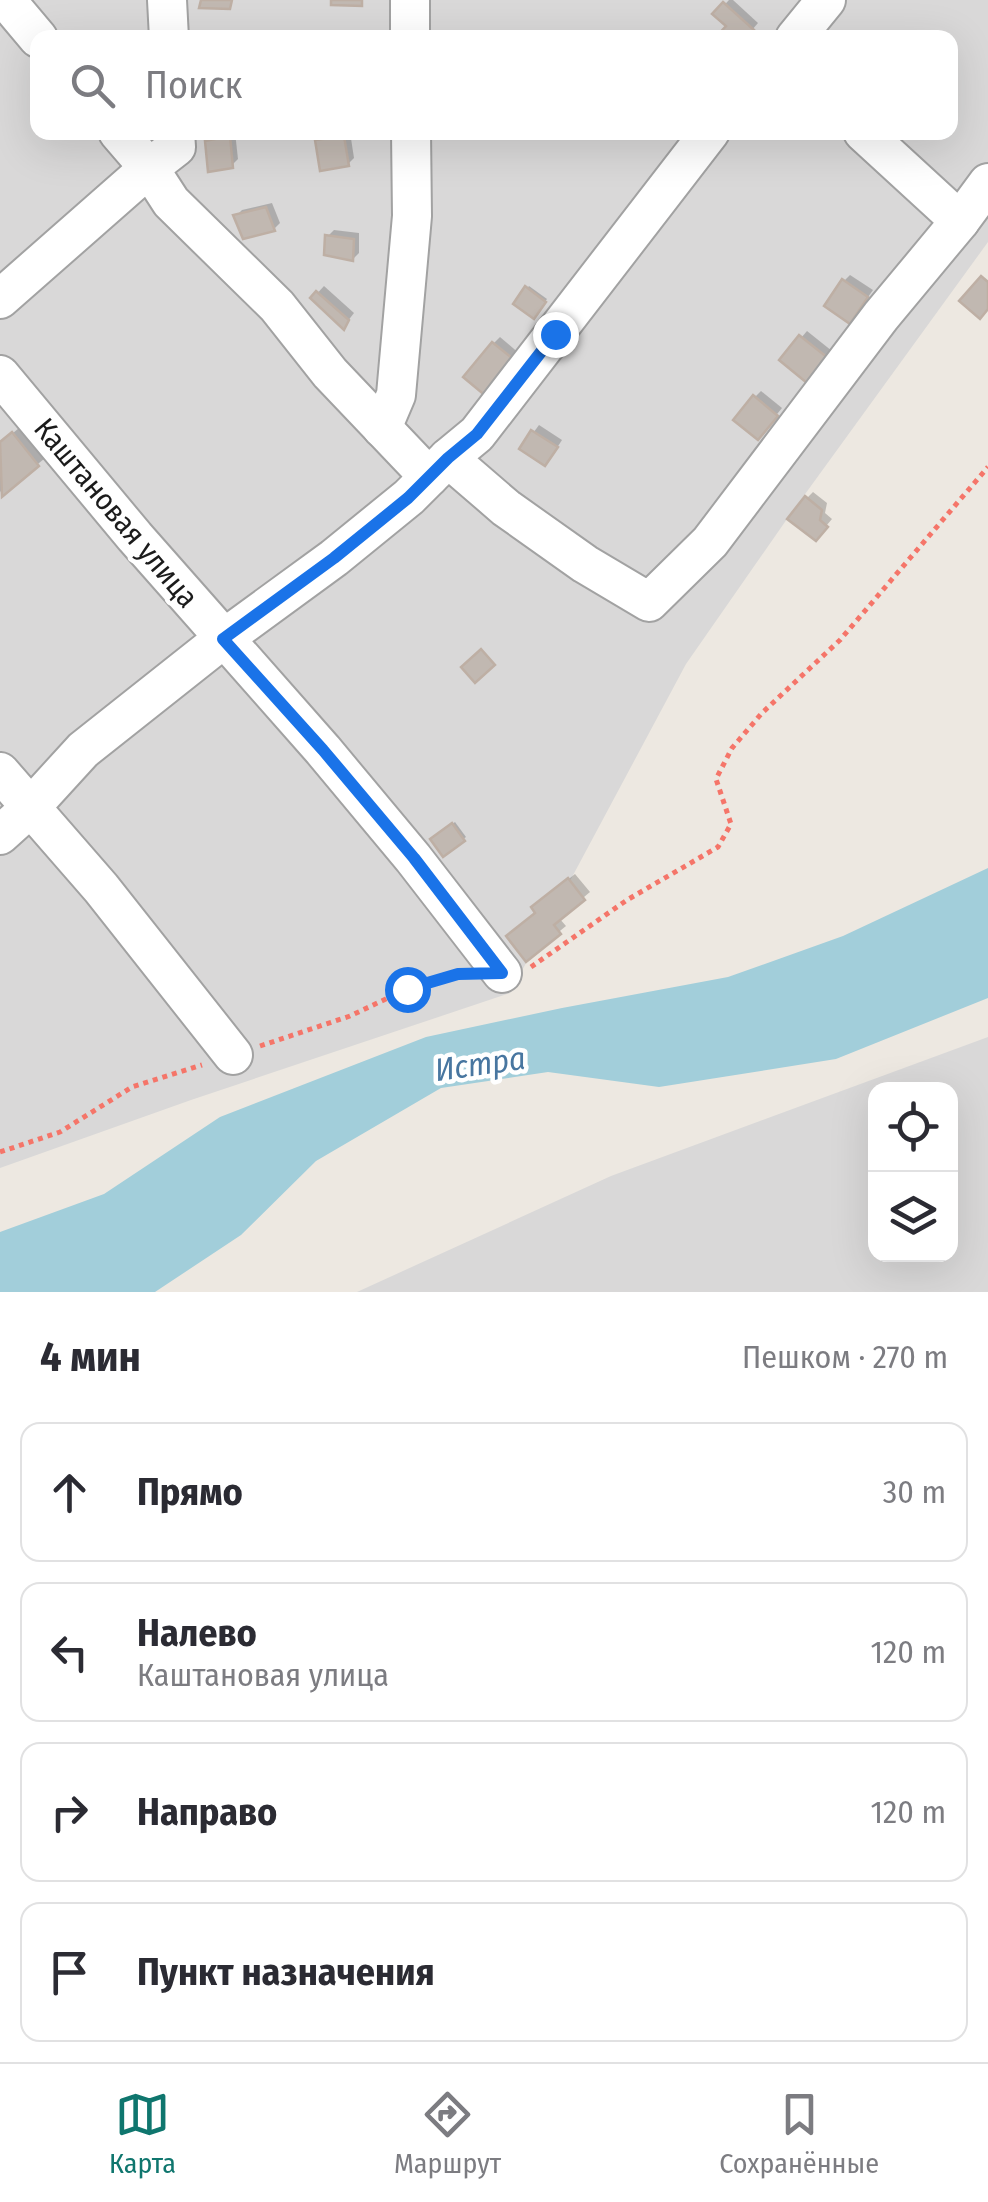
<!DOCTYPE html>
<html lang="ru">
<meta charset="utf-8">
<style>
:root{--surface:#fff;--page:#f2f2f3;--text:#2b2b33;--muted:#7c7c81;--line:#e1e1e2;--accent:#0f766e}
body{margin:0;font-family:"Fira Sans Condensed",sans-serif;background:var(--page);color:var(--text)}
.controls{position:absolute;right:30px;bottom:30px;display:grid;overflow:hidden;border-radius:20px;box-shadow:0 10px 40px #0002}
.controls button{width:90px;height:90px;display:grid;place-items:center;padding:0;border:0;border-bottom:2px solid var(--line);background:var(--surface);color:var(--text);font:50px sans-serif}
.stop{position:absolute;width:30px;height:30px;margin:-22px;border:8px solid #1a73e8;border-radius:50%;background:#fff}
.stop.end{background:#1a73e8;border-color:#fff;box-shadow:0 2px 10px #0008}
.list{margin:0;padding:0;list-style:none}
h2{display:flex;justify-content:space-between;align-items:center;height:130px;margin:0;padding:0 40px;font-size:42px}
h2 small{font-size:32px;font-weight:400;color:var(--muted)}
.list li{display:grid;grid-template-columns:65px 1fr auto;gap:30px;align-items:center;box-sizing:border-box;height:140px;margin:0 20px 20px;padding:0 20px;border:2px solid var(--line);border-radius:20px}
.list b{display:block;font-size:38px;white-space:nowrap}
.list p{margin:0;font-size:32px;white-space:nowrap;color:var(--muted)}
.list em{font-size:32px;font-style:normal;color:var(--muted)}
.icon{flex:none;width:55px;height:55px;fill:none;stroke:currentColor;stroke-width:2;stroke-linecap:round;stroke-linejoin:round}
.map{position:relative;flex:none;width:988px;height:1292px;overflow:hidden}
.search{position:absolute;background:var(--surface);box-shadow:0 10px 40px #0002;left:30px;right:30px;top:30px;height:110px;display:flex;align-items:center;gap:25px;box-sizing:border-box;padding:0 35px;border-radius:20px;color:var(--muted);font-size:38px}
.sheet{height:770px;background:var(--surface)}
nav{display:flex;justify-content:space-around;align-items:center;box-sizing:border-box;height:140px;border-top:2px solid var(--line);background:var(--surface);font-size:28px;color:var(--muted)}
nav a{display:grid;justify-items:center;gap:5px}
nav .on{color:var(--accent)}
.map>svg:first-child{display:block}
.residential{fill:#d9d8d8;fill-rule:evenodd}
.water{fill:#a2ceda}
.shadow{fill:#0003}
.building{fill:#c1b8b1;stroke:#beafa4;stroke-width:2.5}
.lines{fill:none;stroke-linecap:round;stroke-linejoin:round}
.minor-casing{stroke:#a2a2a2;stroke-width:42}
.path{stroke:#f57569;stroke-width:5;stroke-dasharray:5 5;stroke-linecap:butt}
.minor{stroke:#fff;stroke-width:38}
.route{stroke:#1a73e8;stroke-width:12}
.labels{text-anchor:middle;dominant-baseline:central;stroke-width:9;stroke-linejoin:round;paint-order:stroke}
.street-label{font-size:30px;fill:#1b1b1b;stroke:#fff}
.water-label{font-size:32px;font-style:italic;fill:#4876a0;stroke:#fff}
</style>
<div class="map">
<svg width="988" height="1292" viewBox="0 0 988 1292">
<rect width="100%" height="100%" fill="#ede8e1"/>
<g class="residential">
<path d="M0,0H988V242L787,519L686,664L510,993L191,1100L0,1168ZM38,38H950V132H38Z"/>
<path d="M988,1037V1292H357L611,1176ZM876,1090H950V1254H876Z"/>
</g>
<path class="water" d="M988,868V998L836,1059L659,1087L548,1072L441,1088L316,1161L241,1235L155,1292H0V1232L104,1194L220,1117L426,1037L562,1008L728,977L843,936Z"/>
<g class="shadow">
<path d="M729,0H733L758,23L745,38L716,14Z"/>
<path d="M235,132L238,159L232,165L208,142L214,136Z"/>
<path d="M339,132H350L354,158L348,164L318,141L324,135Z"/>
<path d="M272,203L280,223L274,229L236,216L242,210Z"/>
<path d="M334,230L359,233V253L353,259L328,236Z"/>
<path d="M850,275L873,290L856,314L844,281Z"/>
<path d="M324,286L354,313L344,326L313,298Z"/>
<path d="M529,286L547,299L534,316L516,303Z"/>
<path d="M807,331L832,351L807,380L782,360Z"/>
<path d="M500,337L521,355L493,388L494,343Z"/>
<path d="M761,391L782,408L764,430L755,397Z"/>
<path d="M539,425L562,440L551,457L522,448Z"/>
<path d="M19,428L44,459L2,493L0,491V444Z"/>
<path d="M813,492L827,503L825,513L832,519L821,532L807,498Z"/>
<path d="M455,822L466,837L444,853L433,839Z"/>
<path d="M575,874L590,892L559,918L566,926L527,958L540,902Z"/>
</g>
<g class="building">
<path d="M201,0H232L230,9L199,8Z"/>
<path d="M331,0H362V6L331,5Z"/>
<path d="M723,2L754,30L748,38H715L726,26L712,14Z"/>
<path d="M230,136L233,168L208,172L205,141Z"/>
<path d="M344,136L349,166L320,171L315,140Z"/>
<path d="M266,207L275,231L243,239L233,215Z"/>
<path d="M325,235L354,239L353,261L324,255Z"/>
<path d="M981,276L988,282V309L980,319L959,301Z"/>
<path d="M842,279L868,297L850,324L824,306Z"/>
<path d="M525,286L546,302L534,319L513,304Z"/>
<path d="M316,291L349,320L344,330L310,298Z"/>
<path d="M799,335L828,358L807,383L779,360Z"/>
<path d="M492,342L517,362L487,397L463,377Z"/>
<path d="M753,395L778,416L758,440L733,420Z"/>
<path d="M531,430L558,447L545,466L519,449Z"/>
<path d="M12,432L39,466L2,497L0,442Z"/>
<path d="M805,496L822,510L820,520L828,527L816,541L787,519Z"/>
<path d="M481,649L495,665L475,683L461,667Z"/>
<path d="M452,823L465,841L443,857L430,839Z"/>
<path d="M568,878L585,900L554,925L561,934L526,962L506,936L535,913L531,907Z"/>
</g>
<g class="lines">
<defs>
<g id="minor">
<path d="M6,0L38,38"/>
<path d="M167,0L169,38"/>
<path d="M410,0V38"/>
<path d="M795,38L826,0"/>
<path d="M118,132L149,168L171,202L277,306L330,373L429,477"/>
<path d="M863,132L960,221"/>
<path d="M0,299L149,168L176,147L175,132"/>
<path d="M0,375L135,537L323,750L413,858L502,973"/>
<path d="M382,428L396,395L412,216L411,132"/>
<path d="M448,458L506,508L585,564L649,602L710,542L881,316L960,221L988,183"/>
<path d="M0,772L101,888L233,1055"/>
<path d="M0,835L30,808L83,750L223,639L334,558L409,497L448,458L477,434L710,132"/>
</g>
</defs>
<use href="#minor" class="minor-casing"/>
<g class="path">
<path d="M531,967L627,900L718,847L731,824L716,779L732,748L762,713L840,640L988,467"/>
<path d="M260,1046L350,1016L407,989L458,974H466"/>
<path d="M0,1152L60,1132L132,1087L202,1065"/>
</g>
<use href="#minor" class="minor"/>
</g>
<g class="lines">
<path class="route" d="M407,989L458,974L502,973L414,858L323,750L223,639L334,558L408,498L448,458L477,434L555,334"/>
</g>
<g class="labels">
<g class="street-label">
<text transform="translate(116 513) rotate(50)">Каштановая улица</text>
</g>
<g class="water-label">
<text transform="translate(480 1064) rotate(-8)">Истра</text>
</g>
</g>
</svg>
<div class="controls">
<button><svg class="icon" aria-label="locate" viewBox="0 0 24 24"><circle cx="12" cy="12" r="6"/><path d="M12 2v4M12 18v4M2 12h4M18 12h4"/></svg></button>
<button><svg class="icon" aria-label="layers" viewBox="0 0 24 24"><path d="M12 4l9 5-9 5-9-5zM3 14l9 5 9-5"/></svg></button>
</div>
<div class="stop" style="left:407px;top:989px"></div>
<div class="stop end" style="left:555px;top:334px"></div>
<div class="search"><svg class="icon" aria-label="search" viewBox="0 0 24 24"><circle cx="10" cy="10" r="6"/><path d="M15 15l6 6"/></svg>Поиск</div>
</div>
<section class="sheet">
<h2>4 мин<small>Пешком · 270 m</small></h2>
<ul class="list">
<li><svg class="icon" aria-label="ahead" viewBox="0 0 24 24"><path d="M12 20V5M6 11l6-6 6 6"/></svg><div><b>Прямо</b></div><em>30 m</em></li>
<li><svg class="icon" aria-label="left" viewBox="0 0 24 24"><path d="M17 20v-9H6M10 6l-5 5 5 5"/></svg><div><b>Налево</b><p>Каштановая улица</p></div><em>120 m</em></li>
<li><svg class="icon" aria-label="right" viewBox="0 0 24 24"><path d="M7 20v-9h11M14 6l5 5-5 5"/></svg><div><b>Направо</b></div><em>120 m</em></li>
<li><svg class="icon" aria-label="arrive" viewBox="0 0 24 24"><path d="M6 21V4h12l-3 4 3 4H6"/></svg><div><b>Пункт назначения</b></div></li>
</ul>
</section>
<nav>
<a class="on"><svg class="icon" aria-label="map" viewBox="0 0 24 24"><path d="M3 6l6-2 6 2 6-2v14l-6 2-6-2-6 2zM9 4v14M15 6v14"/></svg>Карта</a>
<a><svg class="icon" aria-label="directions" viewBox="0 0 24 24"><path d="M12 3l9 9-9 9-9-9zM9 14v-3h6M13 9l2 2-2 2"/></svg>Маршрут</a>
<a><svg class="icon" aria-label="saved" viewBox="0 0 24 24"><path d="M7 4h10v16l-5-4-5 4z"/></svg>Сохранённые</a>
</nav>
